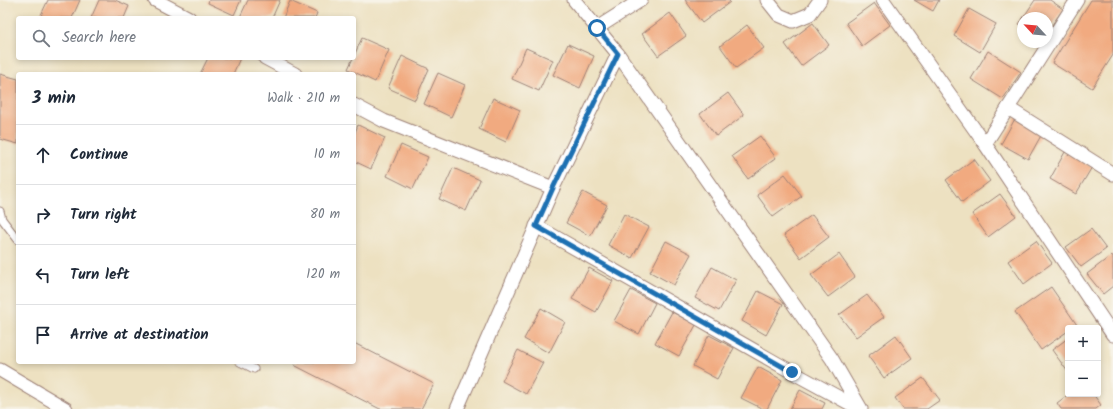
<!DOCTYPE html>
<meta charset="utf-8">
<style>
:root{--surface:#fff;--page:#f2f2f3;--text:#1f2937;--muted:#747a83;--line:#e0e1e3}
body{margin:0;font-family:Kalam,sans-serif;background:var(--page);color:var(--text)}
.controls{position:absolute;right:12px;bottom:12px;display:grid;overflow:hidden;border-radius:4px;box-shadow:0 2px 6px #0003}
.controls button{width:36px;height:36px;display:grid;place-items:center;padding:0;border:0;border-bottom:1px solid var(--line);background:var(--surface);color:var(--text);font:20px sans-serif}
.compass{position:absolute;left:1017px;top:12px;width:36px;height:36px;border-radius:50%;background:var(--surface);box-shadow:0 2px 6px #0003;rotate:296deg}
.stop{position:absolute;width:12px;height:12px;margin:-9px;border:3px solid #1f6fb2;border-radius:50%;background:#fff}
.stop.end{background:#1f6fb2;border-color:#fff;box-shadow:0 1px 4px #0008}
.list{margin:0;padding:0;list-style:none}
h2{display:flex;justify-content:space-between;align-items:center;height:52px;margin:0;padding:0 16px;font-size:17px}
h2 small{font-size:13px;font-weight:400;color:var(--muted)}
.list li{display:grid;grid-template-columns:26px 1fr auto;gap:12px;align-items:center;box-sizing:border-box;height:60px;padding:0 16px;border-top:1px solid var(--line)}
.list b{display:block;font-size:15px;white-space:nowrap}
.list em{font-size:13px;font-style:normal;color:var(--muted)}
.icon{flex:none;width:22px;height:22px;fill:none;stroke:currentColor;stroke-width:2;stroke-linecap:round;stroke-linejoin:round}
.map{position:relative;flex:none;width:1113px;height:409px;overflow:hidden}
.search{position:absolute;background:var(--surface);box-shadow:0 2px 6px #0003;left:16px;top:16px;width:340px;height:44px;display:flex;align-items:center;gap:10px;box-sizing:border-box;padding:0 14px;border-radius:4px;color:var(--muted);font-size:15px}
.panel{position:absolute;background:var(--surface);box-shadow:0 2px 6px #0003;left:16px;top:72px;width:340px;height:292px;border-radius:4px}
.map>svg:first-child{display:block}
.building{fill:#f1aa80}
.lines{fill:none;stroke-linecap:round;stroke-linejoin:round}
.service-casing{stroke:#9c8076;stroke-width:9}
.minor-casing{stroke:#9c8076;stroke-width:15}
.service{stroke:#fff;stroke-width:7}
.minor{stroke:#fff;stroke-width:13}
.route{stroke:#1f6fb2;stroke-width:5}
</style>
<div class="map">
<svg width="1113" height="409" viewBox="0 0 1113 409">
<rect width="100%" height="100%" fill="#f7f3e8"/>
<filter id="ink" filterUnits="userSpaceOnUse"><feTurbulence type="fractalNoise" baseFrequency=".025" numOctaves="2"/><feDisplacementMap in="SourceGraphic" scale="8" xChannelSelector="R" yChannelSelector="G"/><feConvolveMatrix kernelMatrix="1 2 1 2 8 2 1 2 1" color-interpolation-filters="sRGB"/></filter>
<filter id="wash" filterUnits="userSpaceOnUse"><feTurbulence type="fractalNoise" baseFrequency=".012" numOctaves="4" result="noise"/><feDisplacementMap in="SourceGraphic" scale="16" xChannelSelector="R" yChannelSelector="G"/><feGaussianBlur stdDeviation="0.9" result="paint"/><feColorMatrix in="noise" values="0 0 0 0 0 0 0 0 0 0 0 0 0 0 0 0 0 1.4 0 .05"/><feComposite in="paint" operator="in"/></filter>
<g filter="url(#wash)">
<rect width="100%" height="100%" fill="#ede1c1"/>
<g id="blocks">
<g class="building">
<path d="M48,0H80L72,18H47L41,15Z"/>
<path d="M99,0H115L129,6L124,18H91Z"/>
<path d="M209,0H241L234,15L208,3Z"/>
<path d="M248,0H280L272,18H241L240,17Z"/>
<path d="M685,0H728L730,2L702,23Z"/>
<path d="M914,0H939L933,11Z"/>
<path d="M1035,0H1050L1063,9L1047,32V18H1023V27L1019,24Z"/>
<path d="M1091,0H1113V55L1092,88L1052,63Z"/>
<path d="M290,1L317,13L315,18H283Z"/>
<path d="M874,3L890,25L862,46L846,23Z"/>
<path d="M969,9L996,24L980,52L954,36Z"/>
<path d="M670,13L686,36L658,56L642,34Z"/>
<path d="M813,23L829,45L801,66L785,44Z"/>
<path d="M747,25L764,48L736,68L720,46Z"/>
<path d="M362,38L389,50L375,82L348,69Z"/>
<path d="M568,44L594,56L580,88L553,75Z"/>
<path d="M526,48L553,60L539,91L512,79Z"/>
<path d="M988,51L1021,72L1003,99L971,79Z"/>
<path d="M402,56L429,69L415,100L388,88Z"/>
<path d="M208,58H240L233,74H200Z"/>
<path d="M438,73L465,85L451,117L424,104Z"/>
<path d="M0,74L18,79V144L0,139Z"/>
<path d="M728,93L744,115L716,136L700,114Z"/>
<path d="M493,98L520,110L506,142L479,129Z"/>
<path d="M1016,117L1043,132L1028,159L1001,144Z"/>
<path d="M358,125L385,138L371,169L354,161V135Z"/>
<path d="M760,136L776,158L748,179L732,156Z"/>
<path d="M401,145L428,157L413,189L387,176Z"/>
<path d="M1065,152L1092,167L1076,194L1050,179Z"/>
<path d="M974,159L990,181L962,202L946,180Z"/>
<path d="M453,168L480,180L466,211L439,199Z"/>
<path d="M785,174L802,196L773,217L757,195Z"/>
<path d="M583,192L607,205L590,236L566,223Z"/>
<path d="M1000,194L1016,216L988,237L972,214Z"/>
<path d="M624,214L649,227L632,258L608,245Z"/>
<path d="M812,215L829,237L801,258L784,235Z"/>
<path d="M1091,229L1106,249L1081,267L1066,247Z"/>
<path d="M666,241L691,254L674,285L650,272Z"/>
<path d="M1036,241L1052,263L1024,284L1008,261Z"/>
<path d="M839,254L855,277L828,297L811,275Z"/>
<path d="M1112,255L1113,257V286L1103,294L1087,274Z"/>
<path d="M712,267L736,280L719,311L695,298Z"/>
<path d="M589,268L613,281L596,312L572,299Z"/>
<path d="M1051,287L1077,325L1073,328H1068V331L1041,350L1015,312Z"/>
<path d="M631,290L655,303L639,334L614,321Z"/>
<path d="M758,291L783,304L766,335L742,321Z"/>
<path d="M867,295L884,317L856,337L839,315Z"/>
<path d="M541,308L565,322L549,353L524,339Z"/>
<path d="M672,312L696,325L679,356L655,343Z"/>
<path d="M709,335L734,348L717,379L693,366Z"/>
<path d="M896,335L912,358L884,378L868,356Z"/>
<path d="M1068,338V372L1052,350Z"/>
<path d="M354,343L434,384L421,409H380L294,365L296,362H354Z"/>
<path d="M518,350L543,363L526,394L502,381Z"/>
<path d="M758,367L782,380L767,409H763L741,398Z"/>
<path d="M923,378L940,400L927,409H903L895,398Z"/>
<path d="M800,390L825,403L822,409H790Z"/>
<path d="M1069,394H1093L1101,405L1096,409H1061L1057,403Z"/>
</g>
</g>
</g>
<g filter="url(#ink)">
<use href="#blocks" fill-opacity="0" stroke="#9c8076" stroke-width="1"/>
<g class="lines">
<defs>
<g id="service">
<path d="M0,211L2,219L18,240"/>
<path d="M240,362L254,369"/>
</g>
<g id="minor">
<path d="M155,0L189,18"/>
<path d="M574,0L618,54L832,359L861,409"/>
<path d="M767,0L779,15L793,21L810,14L820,0"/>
<path d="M883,0L985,144L1113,335"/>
<path d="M597,28L641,0"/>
<path d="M265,58L295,74"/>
<path d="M354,105L384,121L553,188"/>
<path d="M1008,108L1113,174"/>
<path d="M985,144L1077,0"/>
<path d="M536,226L792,372L860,409"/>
<path d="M0,370L66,409"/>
<path d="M457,409L553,188L618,54"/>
</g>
</defs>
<use href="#service" class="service-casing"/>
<use href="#minor" class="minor-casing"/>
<use href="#service" class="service"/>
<use href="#minor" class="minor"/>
</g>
</g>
<g class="lines" filter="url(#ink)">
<path class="route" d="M597,28L618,54L553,188L536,226L792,372"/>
</g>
</svg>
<div class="controls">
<button>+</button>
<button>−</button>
</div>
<svg class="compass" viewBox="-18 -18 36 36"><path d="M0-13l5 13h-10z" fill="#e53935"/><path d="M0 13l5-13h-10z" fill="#747a83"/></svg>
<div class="stop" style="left:597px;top:28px"></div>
<div class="stop end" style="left:792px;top:372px"></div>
<div class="search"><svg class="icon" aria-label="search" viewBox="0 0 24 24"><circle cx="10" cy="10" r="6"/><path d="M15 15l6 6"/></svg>Search here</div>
<section class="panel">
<h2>3 min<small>Walk · 210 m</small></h2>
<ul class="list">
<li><svg class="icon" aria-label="ahead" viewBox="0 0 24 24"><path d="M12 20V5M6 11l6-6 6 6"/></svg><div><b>Continue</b></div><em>10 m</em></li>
<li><svg class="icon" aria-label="right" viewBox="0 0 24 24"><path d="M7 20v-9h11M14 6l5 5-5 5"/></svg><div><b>Turn right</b></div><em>80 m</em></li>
<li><svg class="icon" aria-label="left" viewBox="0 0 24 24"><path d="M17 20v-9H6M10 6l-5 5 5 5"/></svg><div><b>Turn left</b></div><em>120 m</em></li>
<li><svg class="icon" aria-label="arrive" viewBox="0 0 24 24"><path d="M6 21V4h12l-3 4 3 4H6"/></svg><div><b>Arrive at destination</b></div></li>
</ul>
</section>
</div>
